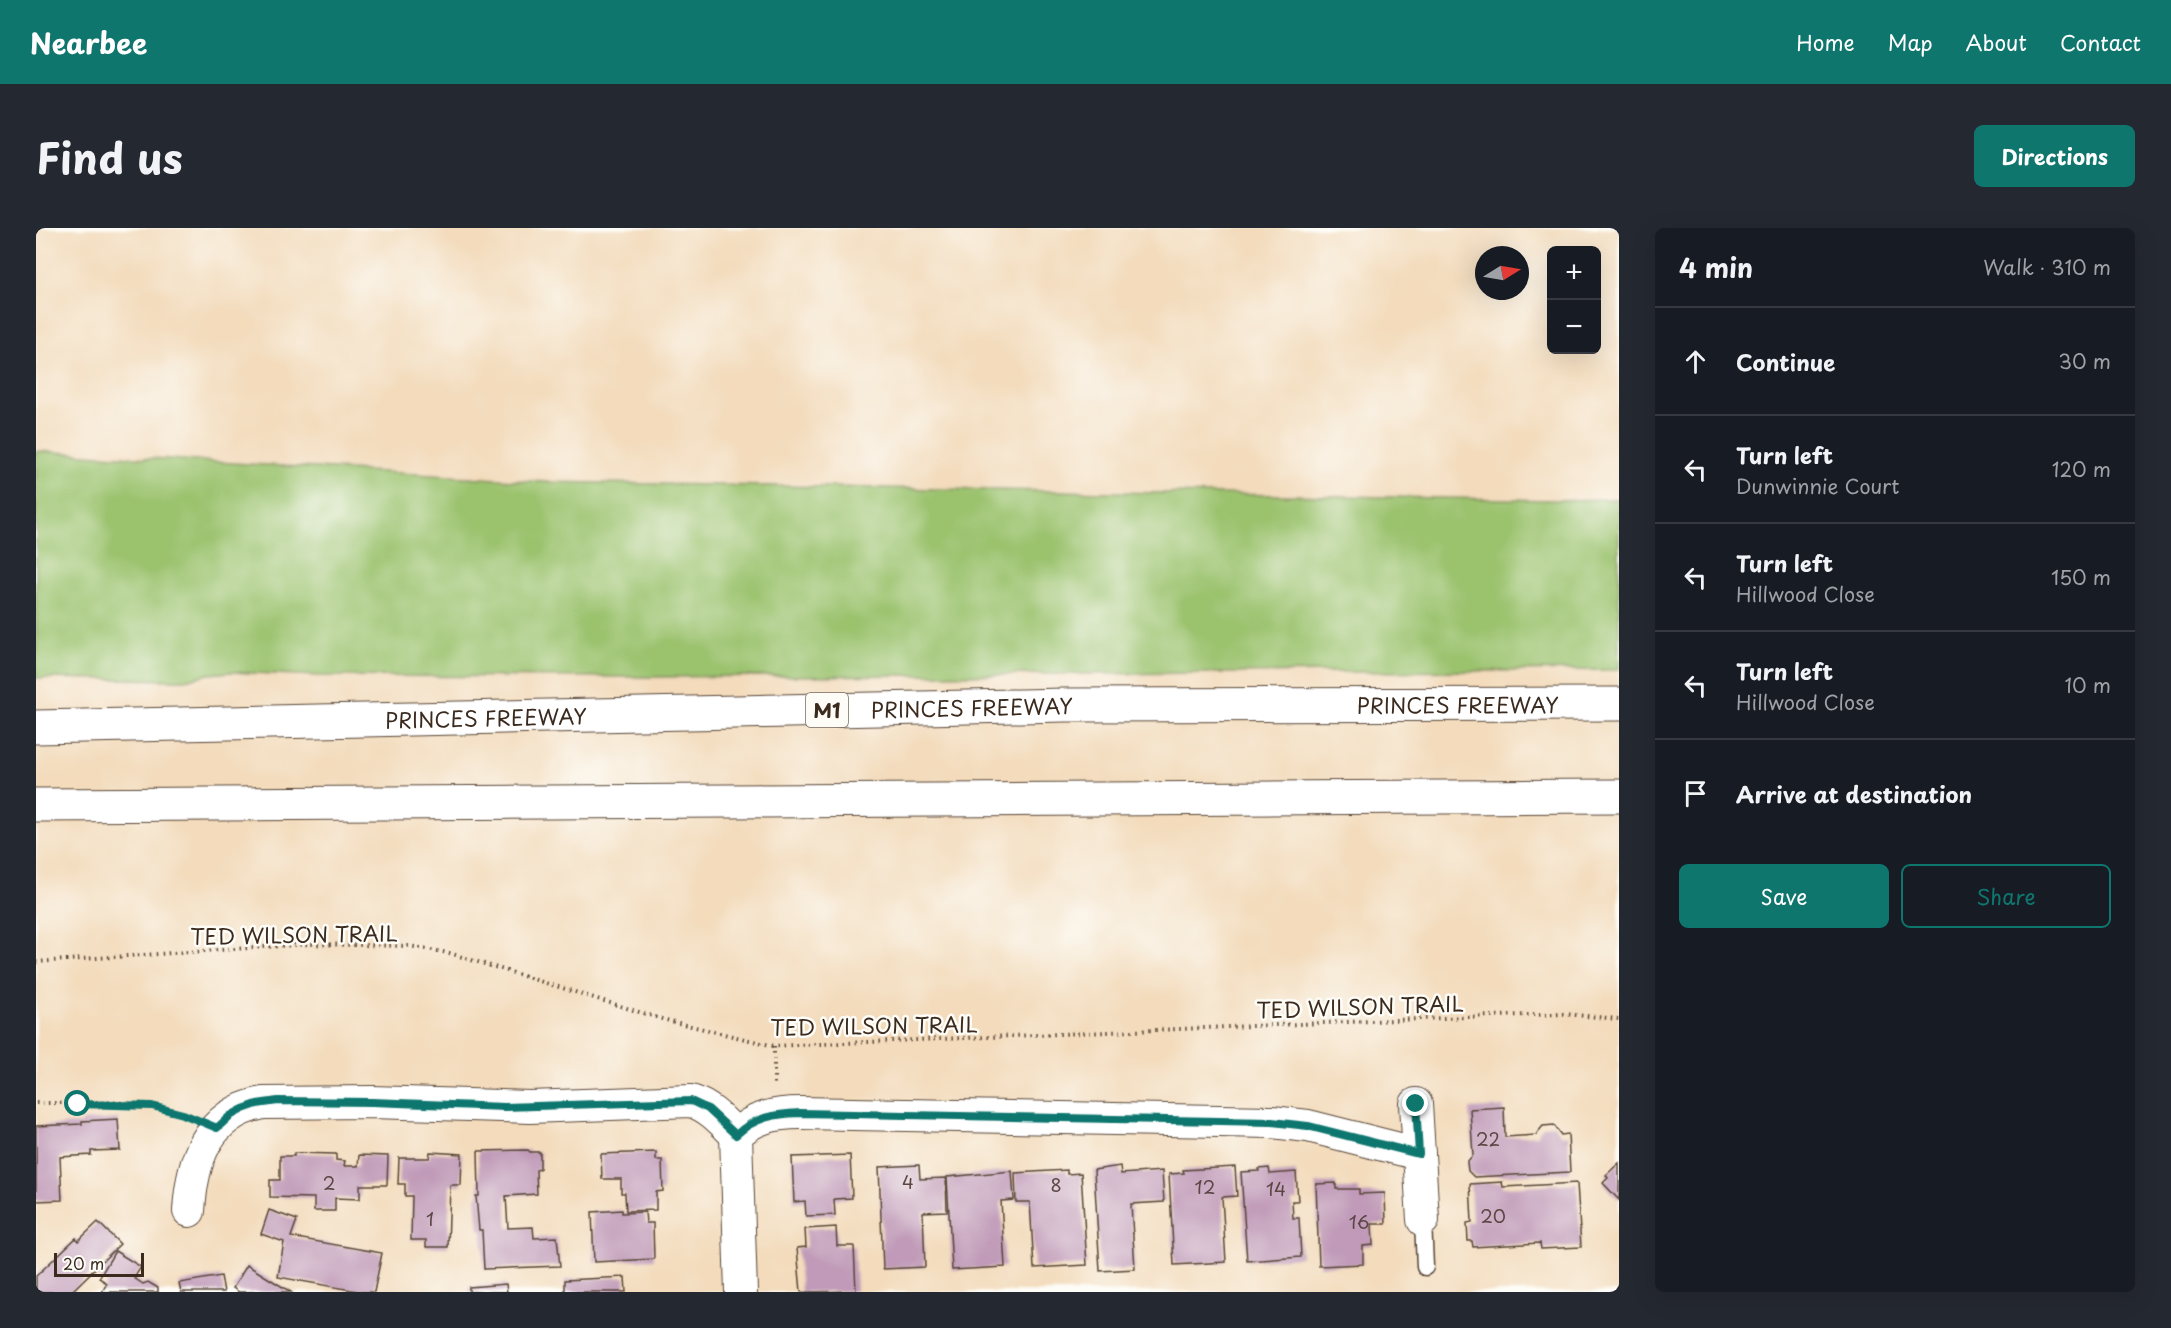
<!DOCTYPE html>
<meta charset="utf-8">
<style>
:root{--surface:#171b24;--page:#242831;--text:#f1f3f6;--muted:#9ea1a6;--line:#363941;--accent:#0f766e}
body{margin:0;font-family:"Playpen Sans",sans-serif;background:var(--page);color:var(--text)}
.controls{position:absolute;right:18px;top:18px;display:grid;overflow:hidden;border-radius:9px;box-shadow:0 6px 24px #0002}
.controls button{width:54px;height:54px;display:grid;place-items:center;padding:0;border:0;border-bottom:2px solid var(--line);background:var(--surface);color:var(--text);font:30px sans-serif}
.compass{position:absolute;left:1439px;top:18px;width:54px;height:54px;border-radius:50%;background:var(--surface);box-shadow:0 6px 24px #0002;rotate:79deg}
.scale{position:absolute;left:18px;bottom:15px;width:90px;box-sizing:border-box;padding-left:6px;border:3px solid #3b2a1e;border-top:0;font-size:16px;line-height:21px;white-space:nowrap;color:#3b2a1e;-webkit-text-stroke:4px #fdfcf7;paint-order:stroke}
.stop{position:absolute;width:18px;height:18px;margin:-14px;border:4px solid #0f766e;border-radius:50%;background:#fff}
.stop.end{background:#0f766e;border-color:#fff;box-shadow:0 2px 6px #0008}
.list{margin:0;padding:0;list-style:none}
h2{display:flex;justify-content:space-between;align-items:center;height:78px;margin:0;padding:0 24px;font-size:26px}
h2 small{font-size:20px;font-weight:400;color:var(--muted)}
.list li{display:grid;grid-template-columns:39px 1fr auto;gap:18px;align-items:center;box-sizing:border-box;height:108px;padding:0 24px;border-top:2px solid var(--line)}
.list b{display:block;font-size:22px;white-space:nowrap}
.list p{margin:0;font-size:20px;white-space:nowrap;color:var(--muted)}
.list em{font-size:20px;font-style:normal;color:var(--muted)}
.actions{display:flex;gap:12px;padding:18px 24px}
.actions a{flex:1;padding:14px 0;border:2px solid var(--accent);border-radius:9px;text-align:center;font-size:21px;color:var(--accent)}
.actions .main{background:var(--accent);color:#fff}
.icon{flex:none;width:33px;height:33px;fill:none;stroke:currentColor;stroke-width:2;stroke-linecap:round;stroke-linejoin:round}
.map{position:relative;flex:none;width:1583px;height:1064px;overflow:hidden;border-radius:9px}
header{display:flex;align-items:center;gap:36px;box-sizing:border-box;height:84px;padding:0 30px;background:var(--accent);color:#fff}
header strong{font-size:28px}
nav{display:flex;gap:33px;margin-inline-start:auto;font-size:21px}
.intro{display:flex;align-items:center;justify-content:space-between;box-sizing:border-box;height:144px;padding:0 36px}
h1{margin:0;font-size:42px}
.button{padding:15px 27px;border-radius:9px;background:var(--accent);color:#fff;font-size:21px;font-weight:700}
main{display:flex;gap:36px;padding:0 36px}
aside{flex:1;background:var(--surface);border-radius:9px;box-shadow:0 6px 24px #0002}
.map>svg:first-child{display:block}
.green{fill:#9bc36e;stroke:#6b7646;stroke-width:1.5}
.building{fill:#c09ab8}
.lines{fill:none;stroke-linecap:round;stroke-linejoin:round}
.service-casing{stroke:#574536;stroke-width:19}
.minor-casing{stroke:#574536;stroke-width:34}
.motorway-casing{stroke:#574536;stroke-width:35}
.path{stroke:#574536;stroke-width:4;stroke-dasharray:1.5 4.5;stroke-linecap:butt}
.service{stroke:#fff;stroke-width:16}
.minor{stroke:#fff;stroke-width:32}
.motorway{stroke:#fff;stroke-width:33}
.route{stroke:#0f766e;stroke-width:8}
.labels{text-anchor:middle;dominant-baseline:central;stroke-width:5;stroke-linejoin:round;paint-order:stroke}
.number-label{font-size:18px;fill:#5c4644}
.shield{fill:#fdfcf7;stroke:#75695f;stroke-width:1.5}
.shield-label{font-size:20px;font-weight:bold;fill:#3b2a1e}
.street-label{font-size:21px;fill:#3b2a1e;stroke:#fdfcf7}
</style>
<header>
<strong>Nearbee</strong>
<nav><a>Home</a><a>Map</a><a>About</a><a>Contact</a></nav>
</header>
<div class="intro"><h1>Find us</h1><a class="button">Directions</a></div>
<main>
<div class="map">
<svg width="1583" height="1064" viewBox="0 0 1583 1064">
<rect width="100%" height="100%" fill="#fdfcf7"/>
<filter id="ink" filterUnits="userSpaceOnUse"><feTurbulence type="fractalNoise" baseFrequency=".0167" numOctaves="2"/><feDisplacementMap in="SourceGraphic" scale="12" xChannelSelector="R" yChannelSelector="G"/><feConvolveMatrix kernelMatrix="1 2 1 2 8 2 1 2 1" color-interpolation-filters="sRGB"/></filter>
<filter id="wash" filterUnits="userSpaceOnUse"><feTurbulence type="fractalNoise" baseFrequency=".008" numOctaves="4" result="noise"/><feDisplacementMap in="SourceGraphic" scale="24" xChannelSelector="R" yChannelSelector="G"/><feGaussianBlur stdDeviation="1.35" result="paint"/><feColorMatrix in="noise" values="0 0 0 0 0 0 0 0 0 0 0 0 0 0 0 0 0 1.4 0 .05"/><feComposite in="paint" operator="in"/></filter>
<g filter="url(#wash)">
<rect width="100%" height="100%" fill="#f3dbbc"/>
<path class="green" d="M0,223L510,254L1519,272L1583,271V442L611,449L283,448L195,444L173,446L149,452L0,450Z"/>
<g id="blocks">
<g class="building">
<path d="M1468,879L1469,909L1501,907V905L1507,898L1518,897L1525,907L1532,906L1534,944L1438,949L1432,943L1431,934L1437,927L1434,881Z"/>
<path d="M82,891L84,922L55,923V927L24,929L26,972L0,973V898L46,896V893Z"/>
<path d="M492,922L494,924H504V941L500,942L501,966L470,968L472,1000L497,999L498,1010L521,1009L524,1038L448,1041L446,1002H443L440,968H443L442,923Z"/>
<path d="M394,924L426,926L425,957H414L412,1019H390V1012H375L376,968H369V956H362L363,930H393Z"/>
<path d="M620,924V932H626L627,963L620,964V982L590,983L589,965H585V951H566L565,926Z"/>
<path d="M258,925L300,926V932L309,933L308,938H322L323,927L352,928L351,957H324V971L299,970V983H278V970L234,969V952H244V928H258Z"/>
<path d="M814,927L816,970L798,971L799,987L770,988L769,973L758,974L756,929Z"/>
<path d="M1583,935V972L1567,955L1572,950L1570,947Z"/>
<path d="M883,937L884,951L910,950L911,983L887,984L889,1039L847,1041L843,939Z"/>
<path d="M1084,938L1085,946L1126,943L1128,974L1095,976L1099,1041L1064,1043L1058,942Z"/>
<path d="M1199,939L1201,968L1186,969L1190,1034L1138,1037L1133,946L1148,945L1147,942Z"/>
<path d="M1233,940L1234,946L1260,944L1262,973H1256L1257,990H1263L1265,1029L1211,1033L1205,944L1223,943V941Z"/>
<path d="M1031,942V946L1045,945L1051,1037L998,1040L994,974H980L979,945Z"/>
<path d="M976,943L978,972L965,973L969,1039L916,1042L911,949Z"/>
<path d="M1466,954L1467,959L1541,955L1545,1019L1505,1021L1504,1015L1437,1019L1436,1013H1432L1431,995L1436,994L1434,956Z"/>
<path d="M1300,955V961H1323V966L1349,965L1350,996H1336L1337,1017L1327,1018V1036L1283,1038L1280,956Z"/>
<path d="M233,982L261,992L255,1009L346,1025L338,1064H327L242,1049L248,1014L225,1006Z"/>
<path d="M586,982V985L609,984L610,995H617L618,1031L558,1034L556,984Z"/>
<path d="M62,994L84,1016L82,1018L35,1064H0V1048L40,1010L42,1013Z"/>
<path d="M800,999L801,1018H818L820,1063L765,1064L761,1020L770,1019L769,1001Z"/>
<path d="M79,1023L105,1039L98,1050L107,1056L112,1054L122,1060V1064H66L71,1055L63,1050Z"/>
<path d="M211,1037L255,1064H203L197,1060Z"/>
<path d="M185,1048L188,1064H145L143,1055Z"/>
<path d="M589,1049L590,1064H529V1052Z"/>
<path d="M470,1056L471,1064H433V1059Z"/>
</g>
</g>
</g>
<g filter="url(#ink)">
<use href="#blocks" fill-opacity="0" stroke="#574536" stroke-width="1.5"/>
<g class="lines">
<defs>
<path id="service" d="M1387,992L1389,1039"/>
<g id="minor">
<path d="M1380,876L1387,992"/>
<path d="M700,907C718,889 740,885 764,885L1236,894L1272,898L1383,926"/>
<path d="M700,907L705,1064"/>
<path d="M153,983C156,933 170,886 227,875L336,874L494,879L655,873C674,879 686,893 700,907"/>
</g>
<g id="motorway">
<path id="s1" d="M0,499L1029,477L1583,476"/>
<path d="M0,577L1583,568"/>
</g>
</defs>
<use href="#service" class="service-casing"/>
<use href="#minor" class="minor-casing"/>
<use href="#motorway" class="motorway-casing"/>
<g class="path">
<path d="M0,734L274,716L373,718L413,725L626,791L738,818L1456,788L1528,786L1583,791"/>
<path d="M738,818V856"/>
<path d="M0,875C48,876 109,869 153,888"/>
</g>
<use href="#service" class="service"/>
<use href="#minor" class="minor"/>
<use href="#motorway" class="motorway"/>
</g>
</g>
<g class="lines" filter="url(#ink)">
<path class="route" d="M42,876L116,878L147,886L181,900L194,888L207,881L221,876L242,873L336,874L469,879L655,873L672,881L700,907C718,889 740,886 764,885L1236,894L1272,898L1383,926L1380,876"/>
</g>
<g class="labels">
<g class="number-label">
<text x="1452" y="910">22</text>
<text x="872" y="953">4</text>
<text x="293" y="954">2</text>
<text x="1020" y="956">8</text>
<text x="1169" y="958">12</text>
<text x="1240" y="960">14</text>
<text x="1457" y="987">20</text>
<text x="394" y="990">1</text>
<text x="1323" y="993">16</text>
</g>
<rect class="shield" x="770" y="465" width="42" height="34" rx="4.5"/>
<g class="shield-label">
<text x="791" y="482">M1</text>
</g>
<g class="street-label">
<text stroke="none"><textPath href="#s1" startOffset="1422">PRINCES FREEWAY</textPath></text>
<text stroke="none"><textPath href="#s1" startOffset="936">PRINCES FREEWAY</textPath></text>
<text stroke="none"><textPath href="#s1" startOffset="450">PRINCES FREEWAY</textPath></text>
<text transform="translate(258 706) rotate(-1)">TED WILSON TRAIL</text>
<text transform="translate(1324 778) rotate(-2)">TED WILSON TRAIL</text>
<text transform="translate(838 797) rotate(-1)">TED WILSON TRAIL</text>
</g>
</g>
</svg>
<div class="controls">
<button>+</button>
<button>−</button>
</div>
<svg class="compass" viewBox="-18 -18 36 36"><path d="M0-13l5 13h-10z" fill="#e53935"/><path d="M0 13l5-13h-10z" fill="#9ea1a6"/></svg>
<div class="scale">20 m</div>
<div class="stop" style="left:42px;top:876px"></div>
<div class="stop end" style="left:1380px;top:876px"></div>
</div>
<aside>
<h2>4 min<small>Walk · 310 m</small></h2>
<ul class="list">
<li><svg class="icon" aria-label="ahead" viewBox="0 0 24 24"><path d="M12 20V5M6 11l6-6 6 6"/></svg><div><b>Continue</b></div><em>30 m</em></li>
<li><svg class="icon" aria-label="left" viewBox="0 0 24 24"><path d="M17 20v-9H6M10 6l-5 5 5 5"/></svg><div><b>Turn left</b><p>Dunwinnie Court</p></div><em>120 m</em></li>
<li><svg class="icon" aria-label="left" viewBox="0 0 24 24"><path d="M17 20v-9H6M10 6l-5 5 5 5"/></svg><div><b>Turn left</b><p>Hillwood Close</p></div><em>150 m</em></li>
<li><svg class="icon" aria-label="left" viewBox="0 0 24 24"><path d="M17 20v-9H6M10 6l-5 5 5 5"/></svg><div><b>Turn left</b><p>Hillwood Close</p></div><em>10 m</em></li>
<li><svg class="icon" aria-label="arrive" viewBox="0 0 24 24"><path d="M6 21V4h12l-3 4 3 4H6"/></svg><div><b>Arrive at destination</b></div></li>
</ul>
<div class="actions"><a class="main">Save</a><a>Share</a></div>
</aside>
</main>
